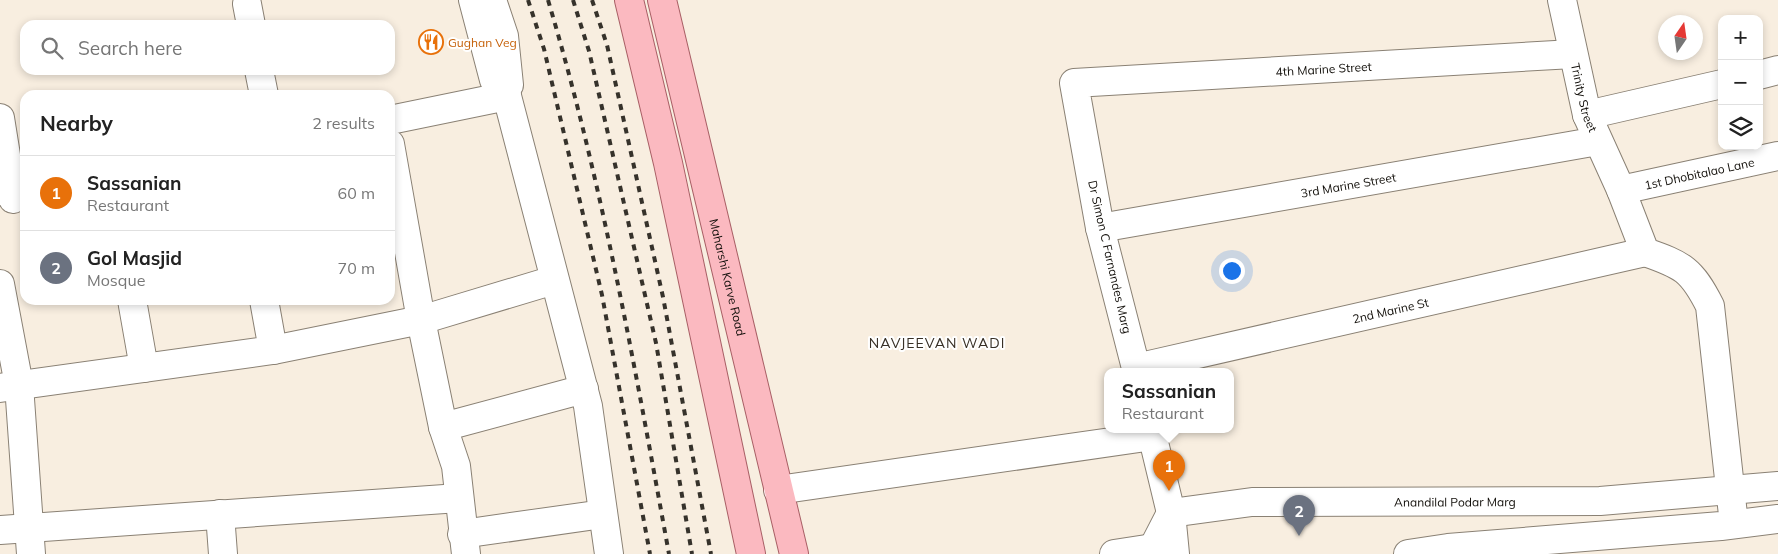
<!DOCTYPE html>
<meta charset="utf-8">
<style>
:root{--surface:#fff;--page:#f6f6f6;--text:#222;--muted:#767676;--line:#e0e0e0;--accent:#0f766e}
body{margin:0;font-family:Mulish,sans-serif;background:var(--page);color:var(--text)}
.controls{position:absolute;right:15px;top:15px;display:grid;overflow:hidden;border-radius:10px;box-shadow:0 2px 8px #0003}
.controls button{width:45px;height:45px;display:grid;place-items:center;padding:0;border:0;border-bottom:1px solid var(--line);background:var(--surface);color:var(--text);font:25px sans-serif}
.compass{position:absolute;left:1658px;top:15px;width:45px;height:45px;border-radius:50%;background:var(--surface);box-shadow:0 2px 8px #0003;rotate:13deg}
.you{position:absolute;left:1231px;top:270px;width:18px;height:18px;margin:-12px;border:4px solid #fff;border-radius:50%;background:#1a73e8;box-shadow:0 0 0 8px #1a73e833}
.badge{display:grid;place-items:center;width:32px;height:32px;border-radius:50%;background:var(--accent);color:#fff;font-size:16px;font-weight:700}
.pin{position:absolute;translate:-50% -41px;filter:drop-shadow(0 1px 2px #0008)}
.pin::after{content:'';position:absolute;top:26px;width:18px;height:15px;background:inherit;clip-path:polygon(0 0,100% 0,50% 100%)}
.popup{position:absolute;left:1104px;top:368px;width:130px;height:65px;box-sizing:border-box;display:grid;place-content:center;border-radius:10px;background:var(--surface);filter:drop-shadow(0 1px 4px #0005);font-size:16px;white-space:nowrap;color:var(--muted)}
.popup b{font-size:19px;color:var(--text)}
.popup::after{content:'';position:absolute;left:50%;top:100%;margin-left:-10px;border:10px solid transparent;border-top-color:var(--surface)}
.list{margin:0;padding:0;list-style:none}
h2{display:flex;justify-content:space-between;align-items:center;height:65px;margin:0;padding:0 20px;font-size:21px}
h2 small{font-size:16px;font-weight:400;color:var(--muted)}
.list li{display:grid;grid-template-columns:32px 1fr auto;gap:15px;align-items:center;box-sizing:border-box;height:75px;padding:0 20px;border-top:1px solid var(--line)}
.list b{display:block;font-size:19px;white-space:nowrap}
.list p{margin:0;font-size:16px;white-space:nowrap;color:var(--muted)}
.list em{font-size:16px;font-style:normal;color:var(--muted)}
.icon{flex:none;width:28px;height:28px;fill:none;stroke:currentColor;stroke-width:2;stroke-linecap:round;stroke-linejoin:round}
.map{position:relative;flex:none;width:1778px;height:554px;overflow:hidden}
.search{position:absolute;background:var(--surface);box-shadow:0 2px 8px #0003;left:20px;top:20px;width:375px;height:55px;display:flex;align-items:center;gap:12px;box-sizing:border-box;padding:0 18px;border-radius:15px;color:var(--muted);font-size:19px}
.panel{position:absolute;background:var(--surface);box-shadow:0 2px 8px #0003;left:20px;top:90px;width:375px;height:215px;border-radius:15px}
.map>svg:first-child{display:block}
.lines{fill:none;stroke-linecap:round;stroke-linejoin:round}
.minor-casing{stroke:#8a8174;stroke-width:30}
.major-casing{stroke:#a85f65;stroke-width:30}
.minor{stroke:#fff;stroke-width:28}
.major{stroke:#fbb9c0;stroke-width:28}
.rail{stroke:#36322b;stroke-width:4;stroke-dasharray:6 6;stroke-linecap:butt}
.labels{text-anchor:middle;dominant-baseline:central;stroke-width:4;stroke-linejoin:round;paint-order:stroke}
.food-label{font-size:12px;fill:#c56008;stroke:#fff;text-anchor:start}
.street-label{font-size:12px;fill:#110e09;stroke:#fff}
.neighbourhood-label{font-size:14px;letter-spacing:1px;fill:#383026;stroke:#fff}
</style>
<div class="map">
<svg width="1778" height="554" viewBox="0 0 1778 554">
<rect width="100%" height="100%" fill="#f8eee0"/>
<g class="lines">
<defs>
<g id="minor">
<path d="M473,0L494,80L507,96L588,406L609,554"/>
<path d="M492,0L504,36L509,85"/>
<path id="s1" d="M1562,0L1587,115L1621,190L1645,252C1683,265 1692,270 1710,306L1734,524"/>
<path d="M247,4L251,25"/>
<path d="M259,70L264,95"/>
<path d="M1759,75L1778,70"/>
<path d="M1587,115L1722,84"/>
<path d="M0,118L13,199"/>
<path d="M390,120L507,96"/>
<path d="M390,144L421,320L443,427L456,466L466,554"/>
<path id="s2" d="M1621,190L1778,156"/>
<path id="s3" d="M1100,228L1598,141"/>
<path d="M0,284L19,385L31,554"/>
<path d="M132,300L144,368"/>
<path d="M273,350L421,320L554,280"/>
<path id="s4" d="M1136,368L1645,252"/>
<path id="s5" d="M1137,372L1100,228L1074,83L1573,54"/>
<path d="M0,388L273,350L264,300"/>
<path d="M443,427L584,389"/>
<path d="M1151,430L1171,513L1175,554"/>
<path d="M778,490L1153,436"/>
<path d="M220,514L223,554"/>
<path d="M0,530L459,498"/>
<path d="M462,534L603,514"/>
<path id="s6" d="M1153,548L1171,513L1252,502L1600,501L1778,486"/>
<path d="M1114,554L1153,548"/>
<path d="M1408,554L1448,548L1721,526L1778,519"/>
</g>
<g id="major">
<path d="M629,0L668,163L751,554"/>
<path id="s7" d="M662,0L794,554"/>
</g>
</defs>
<use href="#minor" class="minor-casing"/>
<use href="#major" class="major-casing"/>
<use href="#minor" class="minor"/>
<use href="#major" class="major"/>
<g class="rail">
<path d="M528,0L544,49L602,295L650,554"/>
<path d="M548,0C602,181 635,368 669,554"/>
<path d="M573,0L589,51L656,343L692,554"/>
<path d="M592,0L607,45L663,297L711,554"/>
</g>
</g>
<defs>
<symbol id="restaurant-ring" viewBox="-11 -11 22 22"><circle r="9.5" fill="#fff" stroke="#e8710a" stroke-width="1.5"/><path d="M-5-6h1v4h1v-4h1v4h1v-4h1v5L-1.5 .5V6h-2V.5L-5-1ZM5-6V6H3V1.5H1.5Q1.5-4 5-6Z" fill="#e8710a"/></symbol>
</defs>
<g fill-rule="evenodd">
<use href="#restaurant-ring" x="417" y="28" width="28" height="28"/>
</g>
<g class="labels">
<g class="food-label">
<text x="448" y="42">Gughan Veg</text>
</g>
<g class="street-label">
<text stroke="none"><textPath href="#s5" startOffset="546">4th Marine Street</textPath></text>
<text stroke="none"><textPath href="#s1" startOffset="100">Trinity Street</textPath></text>
<text stroke="none"><textPath href="#s2" startOffset="80">1st Dhobitalao Lane</textPath></text>
<text stroke="none"><textPath href="#s3" startOffset="252">3rd Marine Street</textPath></text>
<text transform="translate(1110 257) rotate(77)">Dr Simon C Farnandes Marg</text>
<text stroke="none"><textPath href="#s7" startOffset="285">Maharshi Karve Road</textPath></text>
<text stroke="none"><textPath href="#s4" startOffset="261">2nd Marine St</textPath></text>
<text stroke="none"><textPath href="#s6" startOffset="324">Anandilal Podar Marg</textPath></text>
</g>
<g class="neighbourhood-label">
<text x="937" y="343">NAVJEEVAN WADI</text>
</g>
</g>
</svg>
<div class="controls">
<button>+</button>
<button>−</button>
<button><svg class="icon" aria-label="layers" viewBox="0 0 24 24"><path d="M12 4l9 5-9 5-9-5zM3 14l9 5 9-5"/></svg></button>
</div>
<svg class="compass" viewBox="-18 -18 36 36"><path d="M0-13l5 13h-10z" fill="#e53935"/><path d="M0 13l5-13h-10z" fill="#767676"/></svg>
<div class="you"></div>
<div class="pin badge" style="left:1169px;top:491px;background:#e8710a">1</div>
<div class="popup"><b>Sassanian</b>Restaurant</div>
<div class="pin badge" style="left:1299px;top:536px;background:#6b7280">2</div>
<div class="search"><svg class="icon" aria-label="search" viewBox="0 0 24 24"><circle cx="10" cy="10" r="6"/><path d="M15 15l6 6"/></svg>Search here</div>
<section class="panel">
<h2>Nearby<small>2 results</small></h2>
<ul class="list">
<li><span class="badge" style="background:#e8710a">1</span><div><b>Sassanian</b><p>Restaurant</p></div><em>60 m</em></li>
<li><span class="badge" style="background:#6b7280">2</span><div><b>Gol Masjid</b><p>Mosque</p></div><em>70 m</em></li>
</ul>
</section>
</div>
